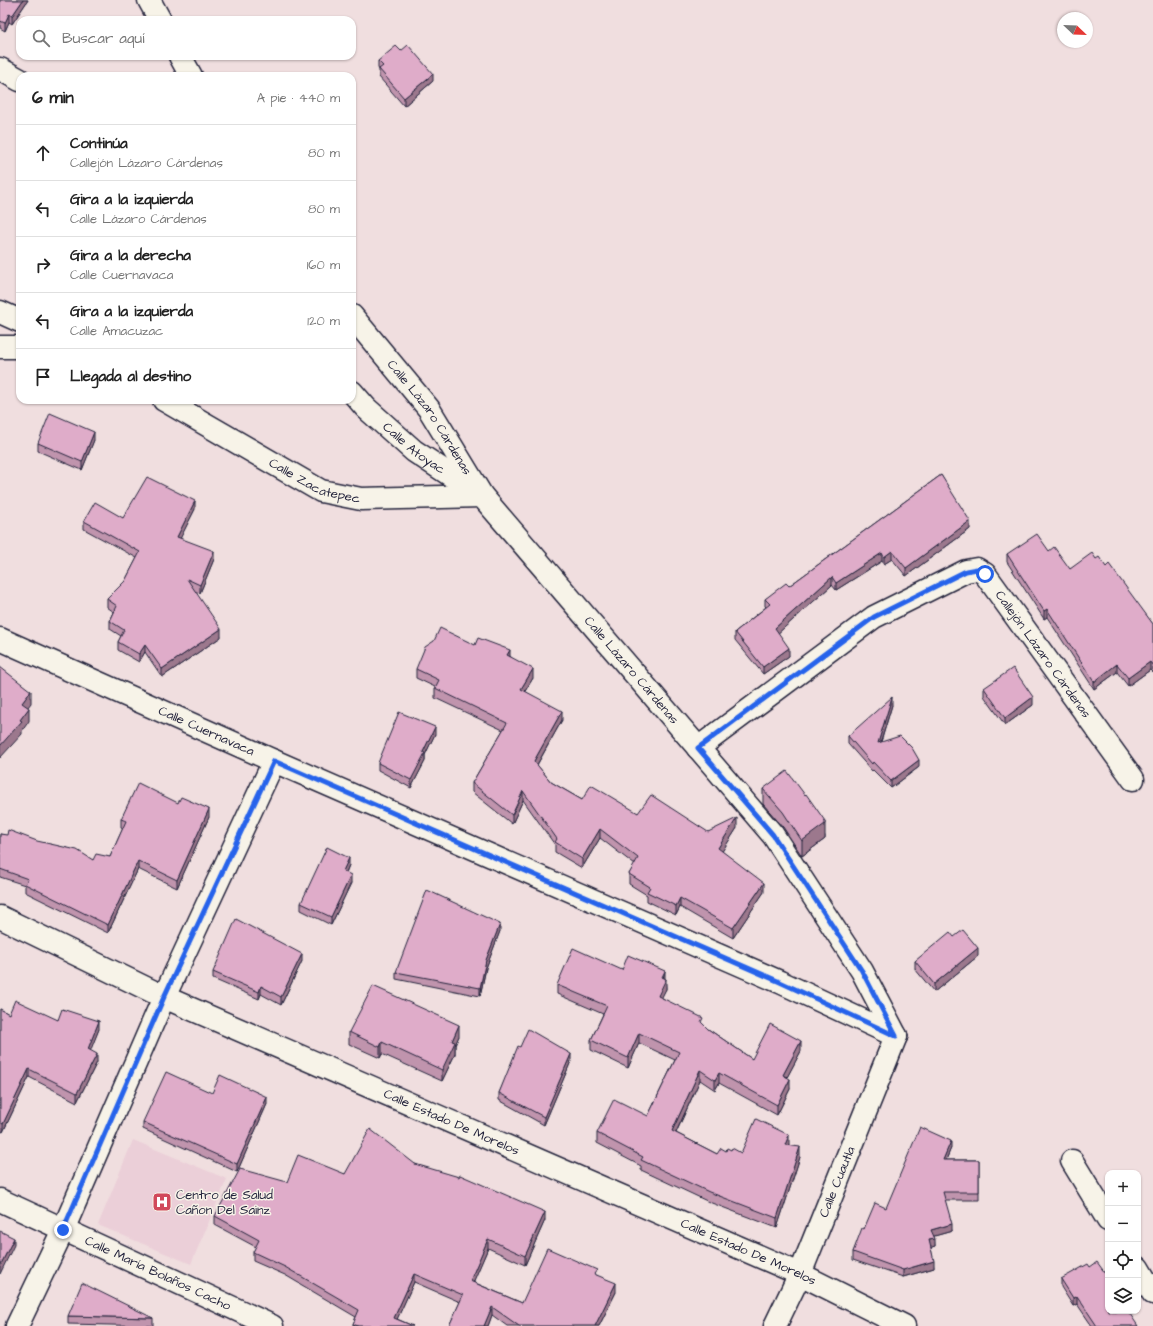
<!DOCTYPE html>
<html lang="es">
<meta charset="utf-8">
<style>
:root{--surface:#fff;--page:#f6f6f6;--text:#222;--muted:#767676;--line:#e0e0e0}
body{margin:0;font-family:"Architects Daughter",sans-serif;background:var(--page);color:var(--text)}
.controls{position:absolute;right:12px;bottom:12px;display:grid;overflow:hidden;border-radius:8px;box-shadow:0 1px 3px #0004}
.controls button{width:36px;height:36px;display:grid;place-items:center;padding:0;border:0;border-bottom:1px solid var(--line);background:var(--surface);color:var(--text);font:20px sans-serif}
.compass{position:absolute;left:1057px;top:12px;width:36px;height:36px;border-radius:50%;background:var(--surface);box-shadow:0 1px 3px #0004;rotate:113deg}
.stop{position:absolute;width:12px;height:12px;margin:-9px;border:3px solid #2563eb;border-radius:50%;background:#fff}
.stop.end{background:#2563eb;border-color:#fff;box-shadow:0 1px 4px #0008}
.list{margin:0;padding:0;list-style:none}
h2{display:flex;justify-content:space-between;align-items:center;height:52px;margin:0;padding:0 16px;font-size:17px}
h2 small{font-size:13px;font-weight:400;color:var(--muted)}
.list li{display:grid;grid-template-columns:26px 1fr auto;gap:12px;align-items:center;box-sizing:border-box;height:56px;padding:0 16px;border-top:1px solid var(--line)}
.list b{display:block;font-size:15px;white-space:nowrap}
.list p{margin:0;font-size:13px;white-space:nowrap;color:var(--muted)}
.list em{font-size:13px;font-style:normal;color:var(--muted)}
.icon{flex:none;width:22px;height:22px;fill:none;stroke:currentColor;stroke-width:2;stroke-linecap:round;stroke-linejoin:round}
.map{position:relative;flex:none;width:1153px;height:1326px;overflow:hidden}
.search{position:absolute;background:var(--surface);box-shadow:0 1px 3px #0004;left:16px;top:16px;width:340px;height:44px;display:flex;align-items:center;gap:10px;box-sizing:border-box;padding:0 14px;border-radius:12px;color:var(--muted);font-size:15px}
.panel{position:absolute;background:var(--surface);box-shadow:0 1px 3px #0004;left:16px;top:72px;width:340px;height:332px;border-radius:12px}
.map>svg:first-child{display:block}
.built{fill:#ebcfd8}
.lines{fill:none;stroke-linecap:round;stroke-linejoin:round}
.minor-casing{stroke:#22223b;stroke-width:25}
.minor{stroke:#f7f3e8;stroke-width:22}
.wall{fill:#c094ad;stroke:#22223b}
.shaded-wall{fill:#9c788d;stroke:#22223b}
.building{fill:#dfacc9;stroke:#22223b}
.route{stroke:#2563eb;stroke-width:5}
.labels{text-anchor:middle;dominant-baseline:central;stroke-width:3;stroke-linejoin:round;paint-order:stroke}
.street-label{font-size:13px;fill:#22223b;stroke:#f7f3e8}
.poi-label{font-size:13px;fill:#22223b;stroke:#f7f3e8;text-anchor:start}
</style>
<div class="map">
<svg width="1153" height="1326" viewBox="0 0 1153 1326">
<rect width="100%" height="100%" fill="#f0dedf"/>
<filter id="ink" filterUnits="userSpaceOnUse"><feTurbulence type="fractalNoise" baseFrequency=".025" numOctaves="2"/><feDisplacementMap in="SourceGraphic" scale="8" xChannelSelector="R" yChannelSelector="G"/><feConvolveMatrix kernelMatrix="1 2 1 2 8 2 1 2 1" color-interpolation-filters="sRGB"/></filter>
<g filter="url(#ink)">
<path class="built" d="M133,1140L227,1179L191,1264L98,1225Z"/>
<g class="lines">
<defs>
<g id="minor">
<path d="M149,0L160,20"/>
<path d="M180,56L191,76"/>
<path d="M0,69L20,80"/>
<path d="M0,312L20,321"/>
<path id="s1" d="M352,316L429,409L482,496L773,835L862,971L896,1036"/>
<path d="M0,347H20"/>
<path id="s2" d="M352,392L366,408L414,451L476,492"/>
<path id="s3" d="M164,400L321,491L361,499L482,496"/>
<path id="s4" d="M0,639L274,761L780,982L896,1036"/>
<path id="s5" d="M698,748L874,617L966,571L977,569L985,574L1133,779"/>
<path id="s6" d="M0,917L164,997L800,1274L904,1326"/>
<path d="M1072,1161L1108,1220"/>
<path id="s7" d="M0,1200L272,1326"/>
<path d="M1138,1268L1153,1293"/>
<path d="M17,1326L63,1230L164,997L274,761"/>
<path id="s8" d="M775,1326L800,1274L896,1036"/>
</g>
</defs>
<use href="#minor" class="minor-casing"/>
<use href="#minor" class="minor"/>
</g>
<g class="wall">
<path d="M0,0H28L12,24L9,22L5,31L0,28Z"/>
<path d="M401,51L433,81L404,106L379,77V70L378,68V61Z"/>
<path d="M94,440L82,470L38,451V443Z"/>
<path d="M941,475L970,529L906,576L892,559L884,564L882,561L836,590L832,585L778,633L789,656L763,674L735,640V632L766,607L765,606V599L789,586Z"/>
<path d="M195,509L180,538L214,559L200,593L194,591L221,637L162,677L145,652L139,662L118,650V642L121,636L110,629V621L114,612L107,607V599L125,581L137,558L84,529V521L123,518Z"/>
<path d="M1049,551L1070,569L1096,559L1106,567L1153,624V673L1150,670L1128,686L1117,672L1094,689L1047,617L1044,619L1007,562V554Z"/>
<path d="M475,645L510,656L533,678L525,691L562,720L537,765L551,782L582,800L638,813L708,832L737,828L722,851L764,892L733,938L680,907L676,915L647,901V895L629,884V874L635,865L600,838L582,868L555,852V845L523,800L512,824L472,792V783L503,730L435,698V687L416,678V669Z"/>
<path d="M984,688L1033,705L1005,725L984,696Z"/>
<path d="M892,705L881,742L919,767L891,788L873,770L872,771L848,744V736Z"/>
<path d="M435,734L425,755V761L411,788L378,770V763Z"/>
<path d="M763,789L805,795L825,836V839L802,856L783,827L763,804Z"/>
<path d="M178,803L209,817L177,888L138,869L108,933L25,892V885L0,877V834L93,860L110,857L123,828L121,827V819Z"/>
<path d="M349,865L346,873L351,883L331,925L301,910V903Z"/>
<path d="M500,931L486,968L480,996L396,979V972Z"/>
<path d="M954,937L978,956L934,992L915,969V961Z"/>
<path d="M302,961L281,1005L261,994L259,999L213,979V972Z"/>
<path d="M622,970L665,978L666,989L661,997L703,1024L708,1029L752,1059L801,1051L787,1077L790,1089L777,1115L719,1083L715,1090L700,1080L676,1133L717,1154L731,1150L741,1153L789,1144V1145L800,1157L777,1228L709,1202L641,1170V1166L597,1143V1133L648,1116L675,1060L639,1043L628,1068L591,1050V1040L603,1014L557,994V985Z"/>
<path d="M0,1009L9,1014L58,1020L99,1029L90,1050L97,1062L77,1102L29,1077L3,1132L0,1131Z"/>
<path d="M349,1032L459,1036L455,1045V1054L442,1081L382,1054L380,1058L349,1044Z"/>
<path d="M520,1047L571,1061L544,1125L499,1100V1093Z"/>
<path d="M267,1104L237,1172L143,1129V1122Z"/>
<path d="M951,1148L946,1160H979V1200H945L952,1231L934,1236L935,1246L931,1247L934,1268L903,1277L853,1260V1252L864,1229Z"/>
<path d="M415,1164L545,1220L525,1265L488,1248L473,1282L522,1303L597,1275L616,1292L599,1326H507L492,1315L488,1326H449L460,1302L414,1282L397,1319L413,1326H353V1324L356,1317L285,1275L253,1261V1252L256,1247L215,1225V1216L287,1182Z"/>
<path d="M1061,1279L1108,1311L1138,1326H1092L1077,1304L1073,1306L1061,1287Z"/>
<path d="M68,1316L153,1318V1326L68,1324Z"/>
</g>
<g class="shaded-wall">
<path d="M23,0H28L12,24V16Z"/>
<path d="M9,14V22L5,31V23Z"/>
<path d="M433,74V81L404,106V98Z"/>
<path d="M94,432V440L82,470V462Z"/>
<path d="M195,501V509L177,545V537Z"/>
<path d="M970,521V529L906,576V568Z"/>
<path d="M214,551V559L200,593V585Z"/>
<path d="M892,551V559L884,564V557Z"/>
<path d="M882,553V561L836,590V583Z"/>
<path d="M832,577V585L775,636V628Z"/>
<path d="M1047,609V617L1044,619V611Z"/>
<path d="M221,629V637L162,677V669Z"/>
<path d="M145,645V652L139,662V654Z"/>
<path d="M789,648V656L763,674V667Z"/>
<path d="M510,650V659L507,655Z"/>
<path d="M1150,662V670L1128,686V678Z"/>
<path d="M1117,664V672L1094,689V682Z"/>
<path d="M533,669V678L521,698V689Z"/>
<path d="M31,691V703L22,715V703Z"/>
<path d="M892,697V705L878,751V743Z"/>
<path d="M1033,697V705L1005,725V718Z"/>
<path d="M29,708V721L22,731V734L0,758V746Z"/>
<path d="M562,711V720L534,770V761Z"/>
<path d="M435,727V734L425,755V761L411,788V780L423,752Z"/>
<path d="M919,760V767L891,788V781Z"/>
<path d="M523,791V800L512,824V815Z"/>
<path d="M209,809V817L177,888V880Z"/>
<path d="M737,818V828L718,858V848Z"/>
<path d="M825,821V839L802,856V841Z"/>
<path d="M600,829V838L582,868V859Z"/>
<path d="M349,858V865L343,879V871Z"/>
<path d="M138,861V869L108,933V925Z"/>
<path d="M351,875V883L331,925V917Z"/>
<path d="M764,883V892L733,938V928Z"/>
<path d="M680,898V907L676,915V906Z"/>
<path d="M500,924V931L486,968L480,996V988L486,960Z"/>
<path d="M978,948V956L934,992V984Z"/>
<path d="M302,954V961L281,1005V997Z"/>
<path d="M665,971V981L666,979V989L658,1005V996Z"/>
<path d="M261,986V994L259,999V992Z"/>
<path d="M99,1021V1029L88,1057V1049Z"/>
<path d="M459,1025V1036L455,1045V1054L442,1081V1070L452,1041Z"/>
<path d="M639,1033V1043L628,1068V1058Z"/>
<path d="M801,1041V1051L783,1085V1075Z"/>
<path d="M382,1042V1054L380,1058V1047Z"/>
<path d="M97,1054V1062L77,1102V1093Z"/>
<path d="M571,1054V1061L544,1125V1117Z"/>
<path d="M29,1069V1077L3,1132V1124Z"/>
<path d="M700,1070V1080L672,1141V1131Z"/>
<path d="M719,1073V1083L715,1090V1080Z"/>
<path d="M790,1079V1089L777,1115V1105Z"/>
<path d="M267,1097V1104L237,1172V1164Z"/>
<path d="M789,1135V1144L785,1154V1145Z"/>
<path d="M951,1141V1148L943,1167V1160Z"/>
<path d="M800,1147V1157L777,1228V1218Z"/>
<path d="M545,1212V1220L525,1265V1256Z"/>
<path d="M952,1224V1231L931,1237V1230Z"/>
<path d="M14,1238V1245L0,1274V1266Z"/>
<path d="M488,1239V1248L470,1290V1281Z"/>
<path d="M935,1239V1246L929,1248V1240Z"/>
<path d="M934,1261V1268L903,1277V1270Z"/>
<path d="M414,1274V1282L394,1326V1318Z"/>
<path d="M616,1283V1292L599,1326H595Z"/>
<path d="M1077,1296V1304L1073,1306V1298Z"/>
<path d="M492,1307V1315L488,1326H484Z"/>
</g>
<g class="building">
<path d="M0,0H23L12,16L9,14L5,23L0,21Z"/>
<path d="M408,45L433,74L404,98L379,69L383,66L378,61L396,46L401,51Z"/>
<path d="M50,413L94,432L82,462L38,443Z"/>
<path d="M941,475L970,521L906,568L892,551L884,557L882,553L836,583L832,577L775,628L789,648L763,667L735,632L770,604L765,599L786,583L789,586Z"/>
<path d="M147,477L195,501L177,537L214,551L200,585L187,579L221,629L162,669L145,645L139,654L118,642L124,630L110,621L117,606L107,599L125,581L140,552L84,521L95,502L123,518Z"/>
<path d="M1037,534L1049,551L1054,547L1070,569L1092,553L1096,559L1099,557L1106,567L1109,564L1153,624V666L1150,662L1128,678L1117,664L1094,682L1047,609L1044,611L1007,554Z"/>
<path d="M440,628L475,645L478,638L510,650L507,655L533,669L521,689L562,711L534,761L551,782L582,800L591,785L638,813L651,795L708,832L737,818L718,848L764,883L733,928L680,898L676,906L647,892L650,887L629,874L638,858L600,829L582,859L555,842L557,839L523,791L512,815L472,783L507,723L435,688L439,680L416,669L425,647L434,641Z"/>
<path d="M0,667L31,691L22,703L29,708L20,720L22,721L0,746Z"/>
<path d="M1013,668L1033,697L1005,718L984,688Z"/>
<path d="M892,697L878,743L900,736L912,748L919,760L891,781L873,762L872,764L848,736Z"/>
<path d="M399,712L435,727L423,752L425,753L411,780L378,763Z"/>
<path d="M787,771L805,795L806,794L825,821V824L802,841L783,812L763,789Z"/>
<path d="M138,783L178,803L181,797L209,809L177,880L138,861L108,925L25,884L28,879L0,869V834L7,835L8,830L37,841L77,850L93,860L96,854L110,857L126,821L121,819Z"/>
<path d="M327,847L349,858L343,871L351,875L331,917L301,903Z"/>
<path d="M427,890L500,924L486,960L480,988L396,972Z"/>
<path d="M236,919L302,954L281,997L261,986L259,992L213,972Z"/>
<path d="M963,930L978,948L934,984L915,961L950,932L954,937Z"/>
<path d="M573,948L622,970L628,955L665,971L662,977L666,979L658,996L703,1018L701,1022L708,1029L752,1059L770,1024L801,1041L783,1075L790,1079L777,1105L719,1073L715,1080L700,1070L672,1131L717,1154L721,1148L726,1151L727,1148L731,1150L732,1148L741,1153L756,1119L789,1135L785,1145L800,1147L777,1218L709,1192L641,1160L643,1157L597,1133L614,1099L648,1116L679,1052L639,1033L628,1058L591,1040L607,1006L557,985Z"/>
<path d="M373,986L459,1025L452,1041L455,1042L442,1070L382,1042L380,1047L349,1032Z"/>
<path d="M15,1000L58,1020L62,1009L99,1021L88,1049L97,1054L77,1093L29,1069L3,1124L0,1122V1009L9,1014Z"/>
<path d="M528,1029L571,1054L544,1117L499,1093L518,1046L520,1047Z"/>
<path d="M166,1072L212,1093L220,1075L267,1097L237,1164L143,1122Z"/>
<path d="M920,1127L951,1141L943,1160H979V1192H943L952,1224L931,1230L935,1239L929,1240L934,1261L903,1270L853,1252L862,1228L864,1229L875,1203L886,1208Z"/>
<path d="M370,1129L415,1164L459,1177L460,1175L545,1212L525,1256L488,1239L470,1281L522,1303L547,1248L597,1270L594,1274L616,1283L595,1326H519L492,1307L484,1326H449L463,1295L414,1274L394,1318L413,1326H358L353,1324L359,1310L285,1267L253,1252L259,1240L215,1216L240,1169L287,1182L298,1155L345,1174Z"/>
<path d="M0,1231L14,1238L0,1266Z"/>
<path d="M1097,1262L1108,1277V1311H1128L1138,1326H1097L1077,1296L1073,1298L1061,1279L1088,1264L1090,1267Z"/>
<path d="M82,1283L153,1318L68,1316Z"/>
</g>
</g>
<g class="lines" filter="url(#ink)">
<path class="route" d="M63,1230L164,997L274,761L780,982L896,1036L862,971L773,835L698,748L874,617L966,571L977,569L985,574"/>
</g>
<defs>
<symbol id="hospital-square" viewBox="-11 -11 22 22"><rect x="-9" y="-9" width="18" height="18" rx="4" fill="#d1495b" stroke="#f7f3e8"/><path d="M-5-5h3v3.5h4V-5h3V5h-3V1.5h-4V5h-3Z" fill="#fff"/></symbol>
</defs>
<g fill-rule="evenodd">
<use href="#hospital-square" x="151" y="1191" width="22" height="22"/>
</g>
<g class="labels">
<g class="street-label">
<text stroke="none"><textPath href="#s1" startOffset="128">Calle Lázaro Cárdenas</textPath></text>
<text stroke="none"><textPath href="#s2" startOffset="84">Calle Atoyac</textPath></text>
<text stroke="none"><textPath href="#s3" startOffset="172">Calle Zacatepec</textPath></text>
<text stroke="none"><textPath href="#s5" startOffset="442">Callejón Lázaro Cárdenas</textPath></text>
<text stroke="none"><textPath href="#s1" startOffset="452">Calle Lázaro Cárdenas</textPath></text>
<text stroke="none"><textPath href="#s4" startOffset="226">Calle Cuernavaca</textPath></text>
<text stroke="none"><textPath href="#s6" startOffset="496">Calle Estado De Morelos</textPath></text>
<text stroke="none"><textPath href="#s8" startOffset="157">Calle Cuautla</textPath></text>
<text stroke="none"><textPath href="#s6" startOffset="820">Calle Estado De Morelos</textPath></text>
<text stroke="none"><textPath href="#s7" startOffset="174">Calle María Bolaños Cacho</textPath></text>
</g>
<g class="poi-label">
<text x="176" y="1195">Centro de Salud<tspan x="176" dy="15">Cañon Del Sainz</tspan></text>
</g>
</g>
</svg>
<div class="controls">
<button>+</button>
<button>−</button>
<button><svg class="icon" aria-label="locate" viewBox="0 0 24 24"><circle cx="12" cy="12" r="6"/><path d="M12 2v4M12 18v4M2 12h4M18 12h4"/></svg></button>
<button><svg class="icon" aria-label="layers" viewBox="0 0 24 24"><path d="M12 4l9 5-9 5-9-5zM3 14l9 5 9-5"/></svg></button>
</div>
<svg class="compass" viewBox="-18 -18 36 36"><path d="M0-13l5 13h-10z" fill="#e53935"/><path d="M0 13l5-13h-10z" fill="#767676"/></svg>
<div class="stop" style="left:985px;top:574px"></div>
<div class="stop end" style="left:63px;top:1230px"></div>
<div class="search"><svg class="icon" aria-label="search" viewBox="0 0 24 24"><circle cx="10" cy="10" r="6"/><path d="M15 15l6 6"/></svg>Buscar aquí</div>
<section class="panel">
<h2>6 min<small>A pie · 440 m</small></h2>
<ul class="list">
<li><svg class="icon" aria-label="ahead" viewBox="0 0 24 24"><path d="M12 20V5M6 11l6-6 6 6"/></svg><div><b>Continúa</b><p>Callejón Lázaro Cárdenas</p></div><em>80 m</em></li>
<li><svg class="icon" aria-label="left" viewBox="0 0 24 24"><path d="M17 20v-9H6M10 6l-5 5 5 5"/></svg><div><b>Gira a la izquierda</b><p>Calle Lázaro Cárdenas</p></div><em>80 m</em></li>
<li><svg class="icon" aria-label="right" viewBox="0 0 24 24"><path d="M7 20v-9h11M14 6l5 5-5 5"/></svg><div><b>Gira a la derecha</b><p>Calle Cuernavaca</p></div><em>160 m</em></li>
<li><svg class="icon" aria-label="left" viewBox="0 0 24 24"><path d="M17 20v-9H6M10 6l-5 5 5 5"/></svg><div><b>Gira a la izquierda</b><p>Calle Amacuzac</p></div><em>120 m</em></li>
<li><svg class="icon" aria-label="arrive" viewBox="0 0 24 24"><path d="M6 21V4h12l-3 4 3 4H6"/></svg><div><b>Llegada al destino</b></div></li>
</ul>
</section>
</div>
